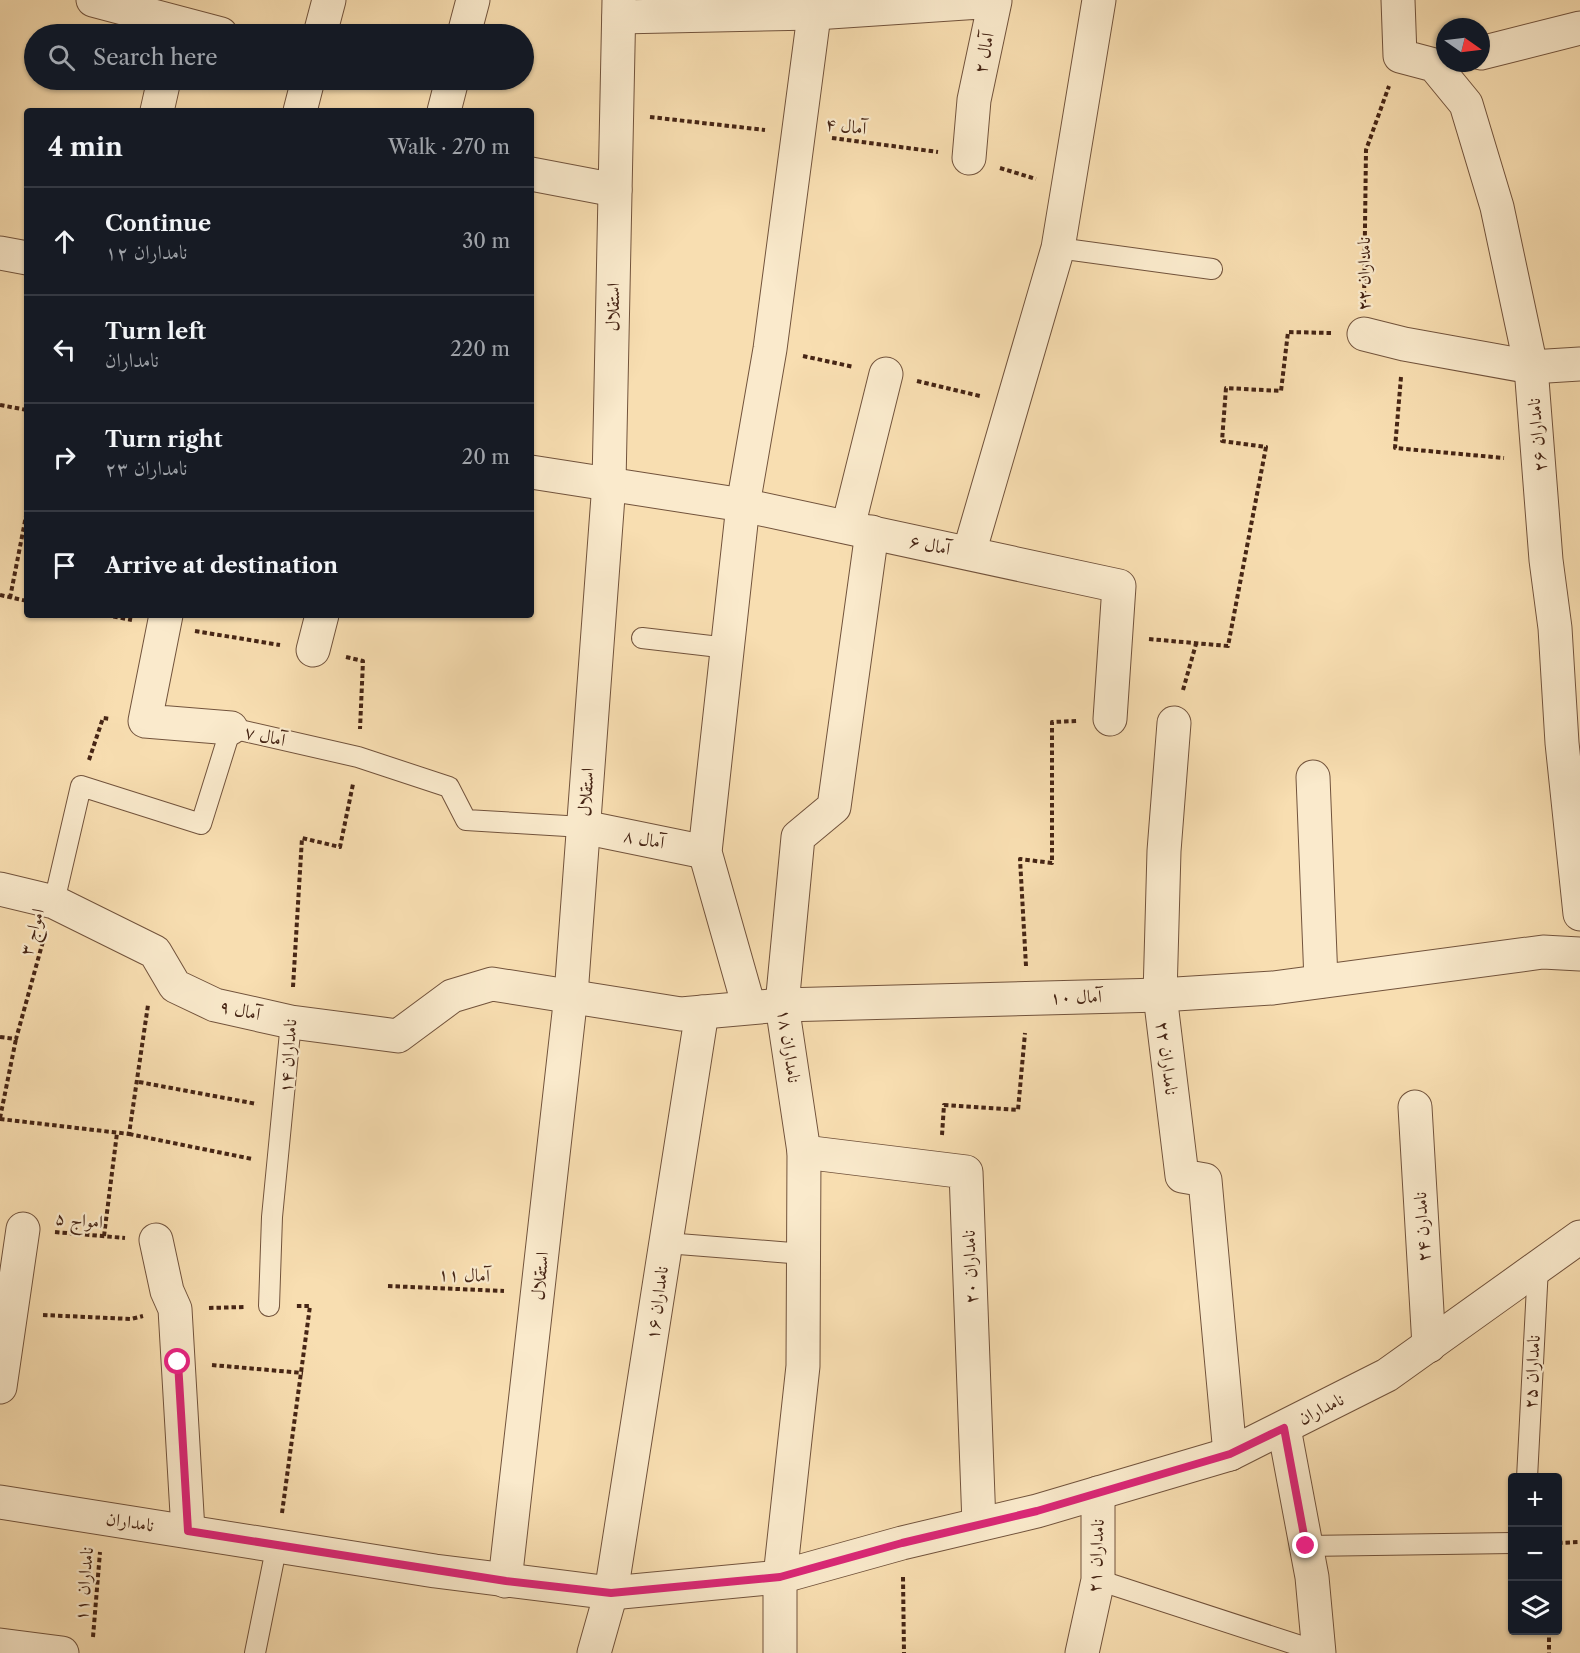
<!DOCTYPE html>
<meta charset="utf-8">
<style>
:root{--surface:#171b24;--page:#20242c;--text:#f1f3f6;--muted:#9ea1a6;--line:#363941}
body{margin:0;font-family:"Libre Caslon Text",Amiri,serif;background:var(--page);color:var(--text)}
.controls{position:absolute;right:18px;bottom:18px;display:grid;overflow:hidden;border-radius:6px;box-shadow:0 2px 4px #0004}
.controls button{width:54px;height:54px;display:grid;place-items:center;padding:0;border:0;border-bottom:2px solid var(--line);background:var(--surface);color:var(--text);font:30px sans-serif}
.compass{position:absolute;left:1436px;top:18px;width:54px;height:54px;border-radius:50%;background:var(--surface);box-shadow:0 2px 4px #0004;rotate:104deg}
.stop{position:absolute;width:18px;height:18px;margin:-14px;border:4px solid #db2777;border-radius:50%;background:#fff}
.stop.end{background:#db2777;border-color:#fff;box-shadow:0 2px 6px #0008}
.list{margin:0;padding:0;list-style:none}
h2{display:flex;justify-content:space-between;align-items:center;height:78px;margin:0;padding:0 24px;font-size:26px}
h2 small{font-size:20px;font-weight:400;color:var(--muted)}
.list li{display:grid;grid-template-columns:39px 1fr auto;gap:18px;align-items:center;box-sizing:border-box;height:108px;padding:0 24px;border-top:2px solid var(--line)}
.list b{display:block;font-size:22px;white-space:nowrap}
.list p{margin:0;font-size:20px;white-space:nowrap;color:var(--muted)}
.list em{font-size:20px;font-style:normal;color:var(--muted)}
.icon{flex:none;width:33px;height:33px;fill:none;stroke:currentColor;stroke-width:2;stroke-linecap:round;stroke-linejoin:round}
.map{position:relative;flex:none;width:1580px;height:1653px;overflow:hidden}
.search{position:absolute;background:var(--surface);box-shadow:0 2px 4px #0004;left:24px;top:24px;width:510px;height:66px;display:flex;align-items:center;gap:15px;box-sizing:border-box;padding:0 21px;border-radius:33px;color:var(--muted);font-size:22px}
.panel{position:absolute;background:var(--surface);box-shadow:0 2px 4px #0004;left:24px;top:108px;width:510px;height:510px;border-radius:6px}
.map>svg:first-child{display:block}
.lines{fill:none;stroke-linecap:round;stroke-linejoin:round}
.service-casing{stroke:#72533c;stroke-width:22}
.minor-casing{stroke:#72533c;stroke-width:35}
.tertiary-casing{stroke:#72533c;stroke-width:35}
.path{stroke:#462515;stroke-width:4;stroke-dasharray:4.5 3;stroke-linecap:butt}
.service{stroke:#faeacc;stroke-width:20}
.minor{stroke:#faeacc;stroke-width:33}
.tertiary{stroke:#faeacc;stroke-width:33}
.route{stroke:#db2777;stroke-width:8}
.labels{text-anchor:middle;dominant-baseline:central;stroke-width:4.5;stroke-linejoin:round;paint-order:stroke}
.street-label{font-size:18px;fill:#462515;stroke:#faeacc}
</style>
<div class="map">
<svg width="1580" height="1653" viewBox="0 0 1580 1653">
<rect width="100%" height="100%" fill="#f8deb1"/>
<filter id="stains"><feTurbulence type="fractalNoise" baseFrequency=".00333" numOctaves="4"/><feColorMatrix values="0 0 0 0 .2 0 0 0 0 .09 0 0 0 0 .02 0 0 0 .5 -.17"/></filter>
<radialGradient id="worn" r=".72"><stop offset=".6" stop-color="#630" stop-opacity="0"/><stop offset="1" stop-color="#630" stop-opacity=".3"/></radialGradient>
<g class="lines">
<defs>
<g id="service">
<path d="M1058,248L1212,269"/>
<path d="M642,638L728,648"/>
<path d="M54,902L81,786L201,824L231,728L358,757L449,787L466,820L583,827"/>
<path d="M666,1243L804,1254"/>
<path d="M269,1306L272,1217L291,1022"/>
<path d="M1527,1478L1538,1267"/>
<path d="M1306,1546L1512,1543"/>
<path d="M1098,1580L1319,1652"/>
<path d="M255,1653L277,1544"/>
</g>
<g id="minor">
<path d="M93,0L221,34"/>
<path d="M1398,0L1400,56L1434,65L1466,104L1497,207L1531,367L1546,560L1555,628L1562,743L1580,914"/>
<path d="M619,17L815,13L995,1L974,100L969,158"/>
<path d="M320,34L329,0"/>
<path d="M464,34L473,0"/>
<path d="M1481,53L1580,28"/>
<path d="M157,111L164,80"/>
<path d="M300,111L308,80"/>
<path d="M444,111L452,80"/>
<path d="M531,174L615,190"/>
<path d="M0,253L27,258"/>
<path d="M1364,334L1404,344L1531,367L1580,364"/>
<path d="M531,472L743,505L1119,586L1110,719"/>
<path d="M848,527L886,374"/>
<path d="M969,553L1058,248L1099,0"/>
<path d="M166,615L145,721L231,728"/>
<path d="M313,650L322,615"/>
<path d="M1174,723L1164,851L1160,995L1182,1176L1205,1180L1230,1454"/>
<path d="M1313,777L1321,981"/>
<path d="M583,827L705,852"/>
<path d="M0,889L54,902L155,952L175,986L215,1005L291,1022L398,1036L452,996L492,984L681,1014L782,1005L1160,995L1273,988L1543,952L1580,954"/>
<path d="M749,1007L705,852L743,505L770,349L816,0"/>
<path d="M1415,1107L1429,1346"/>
<path d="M804,1152L966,1172L979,1524"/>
<path d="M156,1240L167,1291L175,1309L188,1531"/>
<path d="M0,1387L23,1229"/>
<path d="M1284,1428L1312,1577L1319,1653"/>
<path d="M0,1645L62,1653"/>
<path d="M594,1653L611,1593L702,1012"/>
<path d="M780,1653V1577L803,1366L804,1152L782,1005L798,837L834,807L872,532"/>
<path d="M1082,1653L1098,1580V1493"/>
</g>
<g id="tertiary">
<path d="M0,1502L435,1571L611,1593L780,1577L902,1543L1037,1511L1230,1454L1387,1375L1580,1237"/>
<path d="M505,1581L571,995L609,483L619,0"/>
</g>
</defs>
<use href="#service" class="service-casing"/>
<use href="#minor" class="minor-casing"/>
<use href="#tertiary" class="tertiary-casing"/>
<g class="path">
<path d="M650,117L765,130"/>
<path d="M832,138L938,152"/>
<path d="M1000,168L1036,179"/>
<path d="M1364,303L1366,150L1389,86"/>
<path d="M803,356L854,367"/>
<path d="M1401,377L1395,448L1504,458"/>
<path d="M917,381L980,396"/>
<path d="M0,405L27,410"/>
<path d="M0,595L27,601"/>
<path d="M10,598L27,511"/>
<path d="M106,615L132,620"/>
<path d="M195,631L280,645"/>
<path d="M1149,639L1228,646L1266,447L1222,441L1226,388L1281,391L1288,332L1331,333"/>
<path d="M346,657L363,661L360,729"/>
<path d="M1183,690L1196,644"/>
<path d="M89,760L103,718L111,719"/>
<path d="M1026,966L1020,859L1052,863V722L1078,721"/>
<path d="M293,987L302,838L340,847L353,784"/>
<path d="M0,1037L16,1039L45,934"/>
<path d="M139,1082L257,1104"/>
<path d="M0,1118L16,1039"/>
<path d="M0,1119L129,1134L148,1005"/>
<path d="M129,1134L252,1159"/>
<path d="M942,1135L944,1105L1018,1110L1025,1033"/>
<path d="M55,1232L125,1238"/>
<path d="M104,1236L117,1133"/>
<path d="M388,1286L504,1291"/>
<path d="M209,1308L244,1307"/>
<path d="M43,1315L131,1319L143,1316"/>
<path d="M212,1365L303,1373"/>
<path d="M282,1513L310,1306H296"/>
<path d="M1558,1543L1580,1542"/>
<path d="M903,1577L904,1653"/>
<path d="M1549,1630V1653"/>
<path d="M93,1637L100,1552"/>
</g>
<use href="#service" class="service"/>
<use href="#minor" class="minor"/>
<use href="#tertiary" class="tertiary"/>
</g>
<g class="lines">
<path class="route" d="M178,1362L188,1531L506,1581L611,1593L780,1577L902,1543L1037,1511L1230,1454L1284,1428L1306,1546"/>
</g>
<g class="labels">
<g class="street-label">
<text transform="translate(984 53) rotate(-78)">آمال ۲</text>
<text transform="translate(846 126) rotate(7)">آمال ۴</text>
<text transform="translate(1364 274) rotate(-90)">نامداران ۲۲</text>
<text transform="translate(613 307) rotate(-89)">استقلال</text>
<text transform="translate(1537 435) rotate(-95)">نامداران ۲۶</text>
<text transform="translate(930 545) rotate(12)">آمال ۶</text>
<text transform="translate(265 736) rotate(13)">آمال ۷</text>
<text transform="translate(586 792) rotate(-86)">استقلال</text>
<text transform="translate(644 839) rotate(11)">آمال ۸</text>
<text transform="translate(32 932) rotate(-74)">امواج ۳</text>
<text transform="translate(1076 997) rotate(-1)">آمال ۱۰</text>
<text transform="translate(240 1010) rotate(13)">آمال ۹</text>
<text transform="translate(789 1046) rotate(82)">نامداران ۱۸</text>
<text transform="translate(288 1056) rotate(-86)">نامداران ۱۴</text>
<text transform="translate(1167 1058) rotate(83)">نامداران ۲۲</text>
<text transform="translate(79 1220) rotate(5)">امواج ۵</text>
<text transform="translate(1422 1227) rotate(-93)">نامدارن ۲۴</text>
<text transform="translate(970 1267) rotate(-92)">نامداران ۲۰</text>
<text transform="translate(464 1275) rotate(2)">آمال ۱۱</text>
<text transform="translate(540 1276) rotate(-84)">استقلال</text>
<text transform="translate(657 1303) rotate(-82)">نامداران ۱۶</text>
<text transform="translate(1532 1372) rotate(-87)">نامداران ۲۵</text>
<text transform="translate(1321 1409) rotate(-27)">نامداران</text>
<text transform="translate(130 1522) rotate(9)">نامداران</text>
<text transform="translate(1096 1556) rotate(-87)">نامداران ۲۱</text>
<text transform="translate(84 1584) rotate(-85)">نامداران ۱۱</text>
</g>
</g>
<rect width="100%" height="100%" filter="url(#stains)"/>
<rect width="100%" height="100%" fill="url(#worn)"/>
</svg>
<div class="controls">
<button>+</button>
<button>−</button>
<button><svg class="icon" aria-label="layers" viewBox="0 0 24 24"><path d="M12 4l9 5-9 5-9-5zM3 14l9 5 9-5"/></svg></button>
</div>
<svg class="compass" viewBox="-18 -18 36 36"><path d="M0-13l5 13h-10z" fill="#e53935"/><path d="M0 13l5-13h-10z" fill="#9ea1a6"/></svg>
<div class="stop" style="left:178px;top:1362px"></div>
<div class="stop end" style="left:1306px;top:1546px"></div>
<div class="search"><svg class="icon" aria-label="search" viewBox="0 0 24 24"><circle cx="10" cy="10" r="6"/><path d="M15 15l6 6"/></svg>Search here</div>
<section class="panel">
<h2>4 min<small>Walk · 270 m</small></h2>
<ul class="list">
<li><svg class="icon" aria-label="ahead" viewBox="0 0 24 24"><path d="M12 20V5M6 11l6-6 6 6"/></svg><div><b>Continue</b><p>نامداران ۱۲</p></div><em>30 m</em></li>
<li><svg class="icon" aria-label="left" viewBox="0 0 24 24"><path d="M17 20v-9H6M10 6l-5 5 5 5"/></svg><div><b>Turn left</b><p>نامداران</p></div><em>220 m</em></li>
<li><svg class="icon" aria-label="right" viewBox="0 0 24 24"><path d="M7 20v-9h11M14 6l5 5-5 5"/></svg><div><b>Turn right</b><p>نامداران ۲۳</p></div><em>20 m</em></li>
<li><svg class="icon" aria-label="arrive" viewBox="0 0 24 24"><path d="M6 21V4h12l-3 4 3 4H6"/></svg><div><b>Arrive at destination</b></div></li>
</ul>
</section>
</div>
